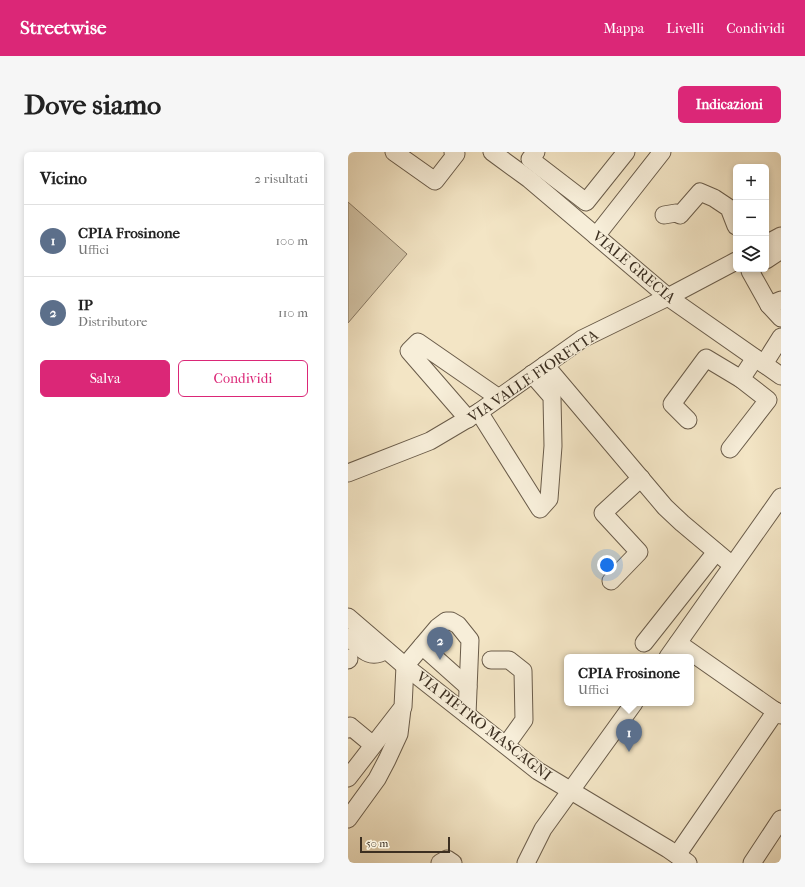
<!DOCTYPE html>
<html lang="it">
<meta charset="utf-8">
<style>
:root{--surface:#fff;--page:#f6f6f6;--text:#222;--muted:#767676;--line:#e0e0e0;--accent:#db2777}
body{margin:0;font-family:"IM FELL French Canon",serif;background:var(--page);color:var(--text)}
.controls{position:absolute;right:12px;top:12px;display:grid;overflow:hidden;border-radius:6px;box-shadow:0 2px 6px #0003}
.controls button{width:36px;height:36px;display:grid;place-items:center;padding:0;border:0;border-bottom:1px solid var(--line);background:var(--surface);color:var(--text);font:20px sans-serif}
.scale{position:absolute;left:12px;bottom:10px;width:90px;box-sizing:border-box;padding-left:4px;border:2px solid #3c2f21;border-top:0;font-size:11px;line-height:14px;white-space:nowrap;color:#3c2f21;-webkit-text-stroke:3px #f7eed9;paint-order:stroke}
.you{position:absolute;left:259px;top:413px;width:14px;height:14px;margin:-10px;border:3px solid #fff;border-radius:50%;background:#1a73e8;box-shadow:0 0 0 6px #1a73e833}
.badge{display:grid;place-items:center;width:26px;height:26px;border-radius:50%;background:var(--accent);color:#fff;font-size:13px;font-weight:700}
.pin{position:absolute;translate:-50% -33px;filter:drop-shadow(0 1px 2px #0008)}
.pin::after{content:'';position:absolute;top:21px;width:14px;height:12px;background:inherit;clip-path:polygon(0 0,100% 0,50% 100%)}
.popup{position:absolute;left:216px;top:502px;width:130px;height:52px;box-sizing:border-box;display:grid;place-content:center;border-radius:6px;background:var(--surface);filter:drop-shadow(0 1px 3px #0005);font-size:13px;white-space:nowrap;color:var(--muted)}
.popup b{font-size:15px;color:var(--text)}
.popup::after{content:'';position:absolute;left:50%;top:100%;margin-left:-8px;border:8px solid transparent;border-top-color:var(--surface)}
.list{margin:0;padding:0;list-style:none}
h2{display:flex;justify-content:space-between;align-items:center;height:52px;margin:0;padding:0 16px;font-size:17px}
h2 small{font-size:13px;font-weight:400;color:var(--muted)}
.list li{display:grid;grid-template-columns:26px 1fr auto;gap:12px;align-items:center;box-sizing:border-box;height:72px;padding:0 16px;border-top:1px solid var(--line)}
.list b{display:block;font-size:15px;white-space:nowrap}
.list p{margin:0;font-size:13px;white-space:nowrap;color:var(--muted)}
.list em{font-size:13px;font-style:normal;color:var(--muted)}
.actions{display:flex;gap:8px;padding:12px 16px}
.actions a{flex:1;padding:9px 0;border:1px solid var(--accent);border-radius:6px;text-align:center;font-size:14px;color:var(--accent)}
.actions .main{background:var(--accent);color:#fff}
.icon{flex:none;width:22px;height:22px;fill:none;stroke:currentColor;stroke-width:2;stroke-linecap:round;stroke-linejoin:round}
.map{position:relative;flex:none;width:433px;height:711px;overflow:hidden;border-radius:6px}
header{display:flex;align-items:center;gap:24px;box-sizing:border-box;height:56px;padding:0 20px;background:var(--accent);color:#fff}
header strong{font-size:19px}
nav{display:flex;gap:22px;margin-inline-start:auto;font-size:14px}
.intro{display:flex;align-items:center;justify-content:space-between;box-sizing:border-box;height:96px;padding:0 24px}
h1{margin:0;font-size:28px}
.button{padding:10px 18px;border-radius:6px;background:var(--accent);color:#fff;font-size:14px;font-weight:700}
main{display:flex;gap:24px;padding:0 24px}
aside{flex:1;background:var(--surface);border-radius:6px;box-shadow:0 2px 6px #0003}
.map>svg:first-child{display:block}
.green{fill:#d4c6a9;stroke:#887a65}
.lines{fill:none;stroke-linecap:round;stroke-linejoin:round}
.minor-casing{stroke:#6a5c4a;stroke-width:19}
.minor{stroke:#f7eed9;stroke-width:17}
.labels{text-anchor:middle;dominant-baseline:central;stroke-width:3;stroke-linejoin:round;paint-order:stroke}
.street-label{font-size:15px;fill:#3c2f21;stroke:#f7eed9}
</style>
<header>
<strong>Streetwise</strong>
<nav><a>Mappa</a><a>Livelli</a><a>Condividi</a></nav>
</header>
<div class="intro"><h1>Dove siamo</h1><a class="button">Indicazioni</a></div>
<main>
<aside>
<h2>Vicino<small>2 risultati</small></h2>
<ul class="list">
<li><span class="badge" style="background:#5c6f8a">1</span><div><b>CPIA Frosinone</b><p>Uffici</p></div><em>100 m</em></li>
<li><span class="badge" style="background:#5c6f8a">2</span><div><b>IP</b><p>Distributore</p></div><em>110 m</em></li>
</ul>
<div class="actions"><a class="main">Salva</a><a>Condividi</a></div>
</aside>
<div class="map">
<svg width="433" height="711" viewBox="0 0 433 711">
<rect width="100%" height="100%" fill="#f3e5c5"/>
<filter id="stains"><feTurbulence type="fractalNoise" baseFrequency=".005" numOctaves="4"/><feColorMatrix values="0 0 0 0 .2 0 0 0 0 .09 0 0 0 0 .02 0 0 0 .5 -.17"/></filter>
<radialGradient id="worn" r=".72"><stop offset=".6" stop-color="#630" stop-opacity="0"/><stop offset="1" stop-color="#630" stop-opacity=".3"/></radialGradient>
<path class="green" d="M0,50L59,102L0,171Z"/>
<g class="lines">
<defs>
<g id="minor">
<path d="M46,0L87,29L108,2L105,0"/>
<path d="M144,0L181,27L320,145L433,224"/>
<path d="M188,0L182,7L238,50L278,0"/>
<path d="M316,63L328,61L332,63L352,40L366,46L381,56L388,74"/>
<path d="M248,84L314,0"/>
<path d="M418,92L433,84"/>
<path d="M418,108L433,98"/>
<path d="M405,117L402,119L421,153"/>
<path d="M433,148L421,153L433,166"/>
<path d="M416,212L433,185"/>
<path d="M197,213L317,355L334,371L384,413"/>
<path d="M131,260L192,357L201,347L205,294L204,245L184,222"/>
<path d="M120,267L61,199L70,190L151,246"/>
<path d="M340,268L324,252L358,206L393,227"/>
<path d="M382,297L420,248L393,227L407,206"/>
<path d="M0,321L82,289L131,260L234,187L320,145L388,109"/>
<path d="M263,429L291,400L255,361L293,326"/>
<path d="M0,465L57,514L190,619L320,697L340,711"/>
<path d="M0,485C13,496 21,509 38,498"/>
<path d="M296,491L368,400"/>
<path d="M330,491L433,563"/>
<path d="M74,494L120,535"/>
<path d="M320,505L433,345"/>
<path d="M0,506L1,507L0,508"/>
<path d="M143,508H161L175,519L176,568L158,593"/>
<path d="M0,577L2,574L25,593"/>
<path d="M0,626L55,555L57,514L90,475L98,469H103L110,473L122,488L119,563"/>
<path d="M0,667L29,627L39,608L51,582L54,557"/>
<path d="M329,703L428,559"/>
<path d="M92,711L99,707L105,711"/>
<path d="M178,711L195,677L286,551"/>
<path d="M404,711L433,667"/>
</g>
</defs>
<use href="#minor" class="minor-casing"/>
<use href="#minor" class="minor"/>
</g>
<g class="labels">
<g class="street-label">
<text transform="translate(286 115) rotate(40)">VIALE GRECIA</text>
<text transform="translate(185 224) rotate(-34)">VIA VALLE FIORETTA</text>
<text transform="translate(136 574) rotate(38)">VIA PIETRO MASCAGNI</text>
</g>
</g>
<rect width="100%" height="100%" filter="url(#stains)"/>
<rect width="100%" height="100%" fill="url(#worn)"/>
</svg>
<div class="controls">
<button>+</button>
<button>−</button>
<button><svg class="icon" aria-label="layers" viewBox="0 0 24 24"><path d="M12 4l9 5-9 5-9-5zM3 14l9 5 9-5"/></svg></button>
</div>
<div class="scale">50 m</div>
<div class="you"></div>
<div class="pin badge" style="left:281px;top:600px;background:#5c6f8a">1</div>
<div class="popup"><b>CPIA Frosinone</b>Uffici</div>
<div class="pin badge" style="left:92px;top:508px;background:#5c6f8a">2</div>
</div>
</main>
